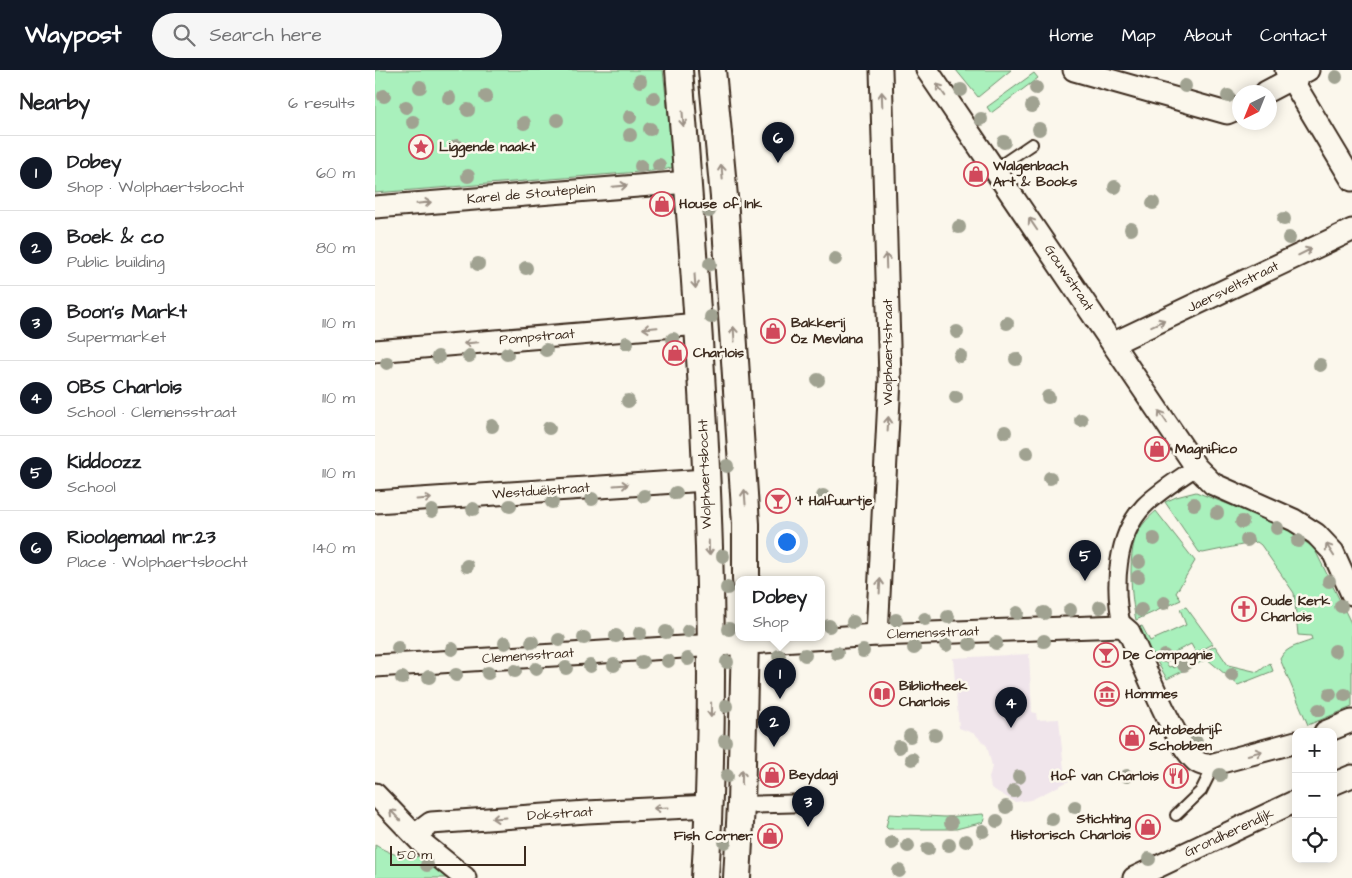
<!DOCTYPE html>
<meta charset="utf-8">
<style>
:root{--surface:#fff;--page:#f6f6f6;--text:#202124;--muted:#757577;--line:#e0e0e0;--accent:#111827}
body{margin:0;font-family:"Architects Daughter",sans-serif;background:var(--page);color:var(--text)}
.controls{position:absolute;right:15px;bottom:15px;display:grid;overflow:hidden;border-radius:10px;box-shadow:0 2px 12px #0003}
.controls button{width:45px;height:45px;display:grid;place-items:center;padding:0;border:0;border-bottom:1px solid var(--line);background:var(--surface);color:var(--text);font:25px sans-serif}
.compass{position:absolute;left:857px;top:15px;width:45px;height:45px;border-radius:50%;background:var(--surface);box-shadow:0 2px 12px #0003;rotate:223deg}
.scale{position:absolute;left:15px;bottom:12px;width:136px;box-sizing:border-box;padding-left:5px;border:2px solid #3b2a1e;border-top:0;font-size:14px;line-height:18px;white-space:nowrap;color:#3b2a1e;-webkit-text-stroke:4px #fbf7ec;paint-order:stroke}
.you{position:absolute;left:411px;top:471px;width:18px;height:18px;margin:-12px;border:4px solid #fff;border-radius:50%;background:#1a73e8;box-shadow:0 0 0 8px #1a73e833}
.badge{display:grid;place-items:center;width:32px;height:32px;border-radius:50%;background:var(--accent);color:#fff;font-size:16px;font-weight:700}
.pin{position:absolute;translate:-50% -41px;filter:drop-shadow(0 1px 2px #0008)}
.pin::after{content:'';position:absolute;top:26px;width:18px;height:15px;background:inherit;clip-path:polygon(0 0,100% 0,50% 100%)}
.popup{position:absolute;left:360px;top:506px;width:90px;height:65px;box-sizing:border-box;display:grid;place-content:center;border-radius:10px;background:var(--surface);filter:drop-shadow(0 1px 4px #0005);font-size:16px;white-space:nowrap;color:var(--muted)}
.popup b{font-size:19px;color:var(--text)}
.popup::after{content:'';position:absolute;left:50%;top:100%;margin-left:-10px;border:10px solid transparent;border-top-color:var(--surface)}
.list{margin:0;padding:0;list-style:none}
h2{display:flex;justify-content:space-between;align-items:center;height:65px;margin:0;padding:0 20px;font-size:21px}
h2 small{font-size:16px;font-weight:400;color:var(--muted)}
.list li{display:grid;grid-template-columns:32px 1fr auto;gap:15px;align-items:center;box-sizing:border-box;height:75px;padding:0 20px;border-top:1px solid var(--line)}
.list b{display:block;font-size:19px;white-space:nowrap}
.list p{margin:0;font-size:16px;white-space:nowrap;color:var(--muted)}
.list em{font-size:16px;font-style:normal;color:var(--muted)}
.icon{flex:none;width:28px;height:28px;fill:none;stroke:currentColor;stroke-width:2;stroke-linecap:round;stroke-linejoin:round}
.map{position:relative;flex:none;width:977px;height:808px;overflow:hidden}
header{display:flex;align-items:center;gap:30px;box-sizing:border-box;height:70px;padding:0 25px;background:var(--accent);color:#fff}
header strong{font-size:24px}
nav{display:flex;gap:28px;margin-inline-start:auto;font-size:18px}
.search{width:350px;height:45px;background:var(--page);display:flex;align-items:center;gap:12px;box-sizing:border-box;padding:0 18px;border-radius:28px;color:var(--muted);font-size:19px}
main{display:flex}
aside{flex:1;background:var(--surface)}
.map>svg:first-child{display:block}
.built{fill:#f0e5eb}
.green{fill:#a9f0bc;stroke:#728d6d}
.lines{fill:none;stroke-linecap:round;stroke-linejoin:round}
.service-casing{stroke:#3b2a1e;stroke-width:14}
.pedestrian-casing{stroke:#3b2a1e;stroke-width:20}
.minor-casing{stroke:#3b2a1e;stroke-width:25}
.tertiary-casing{stroke:#3b2a1e;stroke-width:30}
.service{stroke:#fbf7ec;stroke-width:10}
.pedestrian{stroke:#fbf7ec;stroke-width:16}
.minor{stroke:#fbf7ec;stroke-width:21}
.tertiary{stroke:#fbf7ec;stroke-width:26}
.tree{fill:#a0a291}
.oneway{stroke:#9b9085}
.labels{text-anchor:middle;dominant-baseline:central;stroke-width:5;stroke-linejoin:round;paint-order:stroke}
.poi-label{font-size:14px;font-weight:bold;fill:#3b2a1e;stroke:#fbf7ec;text-anchor:start}
.street-label{font-size:14px;fill:#3b2a1e;stroke:#fbf7ec}
</style>
<header>
<strong>Waypost</strong>
<div class="search"><svg class="icon" aria-label="search" viewBox="0 0 24 24"><circle cx="10" cy="10" r="6"/><path d="M15 15l6 6"/></svg>Search here</div>
<nav><a>Home</a><a>Map</a><a>About</a><a>Contact</a></nav>
</header>
<main>
<aside>
<h2>Nearby<small>6 results</small></h2>
<ul class="list">
<li><span class="badge">1</span><div><b>Dobey</b><p>Shop · Wolphaertsbocht</p></div><em>60 m</em></li>
<li><span class="badge">2</span><div><b>Boek &amp; co</b><p>Public building</p></div><em>80 m</em></li>
<li><span class="badge">3</span><div><b>Boon's Markt</b><p>Supermarket</p></div><em>110 m</em></li>
<li><span class="badge">4</span><div><b>OBS Charlois</b><p>School · Clemensstraat</p></div><em>110 m</em></li>
<li><span class="badge">5</span><div><b>Kiddoozz</b><p>School</p></div><em>110 m</em></li>
<li><span class="badge">6</span><div><b>Rioolgemaal nr.23</b><p>Place · Wolphaertsbocht</p></div><em>140 m</em></li>
</ul>
</aside>
<div class="map">
<svg width="977" height="808" viewBox="0 0 977 808">
<rect width="100%" height="100%" fill="#fbf7ec"/>
<filter id="ink" filterUnits="userSpaceOnUse"><feTurbulence type="fractalNoise" baseFrequency=".02" numOctaves="2"/><feDisplacementMap in="SourceGraphic" scale="10" xChannelSelector="R" yChannelSelector="G"/><feConvolveMatrix kernelMatrix="1 2 1 2 8 2 1 2 1" color-interpolation-filters="sRGB"/></filter>
<g filter="url(#ink)">
<path class="built" d="M654,584L657,642L661,643L662,650L684,649L689,700L694,711L656,730L640,732L616,718L614,708L617,696L612,676L600,664L584,658L578,588Z"/>
<g class="green">
<path d="M0,0H288L299,97L289,100L0,123Z"/>
<path d="M581,0H636L603,27Z"/>
<path d="M659,3L663,8L616,43L612,37Z"/>
<path d="M821,422L905,454L939,478L977,555V637L933,655L905,589C911,576 926,575 937,570L936,566L923,565L919,523L886,475L882,472L828,483L824,482L790,432L801,427Z"/>
<path d="M781,441L820,491L801,523L806,530L761,550C756,528 752,482 763,462C768,453 774,447 781,441Z"/>
<path d="M811,537L838,574L821,583L816,574L792,586L790,592L794,597L797,596L799,598L840,576L853,595L883,602L895,593L898,601L863,615L832,589L792,609L770,571L764,557L767,556L775,571L811,555L805,539Z"/>
<path d="M514,744L570,747L608,744L610,749L609,752L581,759H513L511,757Z"/>
<path d="M0,775C18,785 33,791 52,784L81,808H0Z"/>
</g>
<g class="lines">
<defs>
<g id="service">
<path d="M620,99L657,74"/>
<path d="M801,745L826,721L839,695"/>
</g>
<g id="pedestrian">
<path d="M747,556C738,517 741,465 769,436C784,421 804,409 821,397"/>
<path d="M366,735L436,733"/>
</g>
<g id="minor">
<path d="M552,0L821,397L838,414L919,450L941,464L958,482L977,524"/>
<path d="M699,0L852,43L864,38"/>
<path d="M911,0L977,110"/>
<path d="M891,22L933,0"/>
<path d="M0,137L313,112"/>
<path d="M739,273L977,160"/>
<path d="M0,281L324,254"/>
<path d="M0,432L331,410"/>
<path d="M502,565L515,309L506,0"/>
<path d="M0,596L502,565L747,556L754,562C768,592 798,671 821,691C826,695 833,696 839,694L921,672"/>
<path d="M950,662L977,651"/>
<path d="M958,714L977,706"/>
<path d="M0,724L47,773L90,808"/>
<path d="M40,765L56,753L212,742L335,736"/>
<path d="M759,808L921,731"/>
</g>
<g id="tertiary">
<path d="M304,0C325,268 347,539 330,808"/>
<path d="M337,0L349,127L371,454V510"/>
<path d="M362,808L366,735L370,568"/>
</g>
</defs>
<use href="#service" class="service-casing"/>
<use href="#pedestrian" class="pedestrian-casing"/>
<use href="#minor" class="minor-casing"/>
<use href="#tertiary" class="tertiary-casing"/>
<use href="#service" class="service"/>
<use href="#pedestrian" class="pedestrian"/>
<use href="#minor" class="minor"/>
<use href="#tertiary" class="tertiary"/>
</g>
<g class="tree">
<circle cx="961" cy="7" r="7"/>
<circle cx="265" cy="11" r="7"/>
<circle cx="810" cy="16" r="7"/>
<circle cx="45" cy="17" r="7"/>
<circle cx="661" cy="18" r="7"/>
<circle cx="586" cy="20" r="7"/>
<circle cx="9" cy="26" r="7"/>
<circle cx="111" cy="26" r="7"/>
<circle cx="853" cy="26" r="7"/>
<circle cx="74" cy="28" r="7"/>
<circle cx="279" cy="28" r="7"/>
<circle cx="657" cy="36" r="7"/>
<circle cx="31" cy="37" r="7"/>
<circle cx="93" cy="40" r="7"/>
<circle cx="255" cy="47" r="7"/>
<circle cx="606" cy="49" r="7"/>
<circle cx="182" cy="50" r="7"/>
<circle cx="38" cy="52" r="7"/>
<circle cx="149" cy="53" r="7"/>
<circle cx="275" cy="59" r="7"/>
<circle cx="664" cy="59" r="7"/>
<circle cx="255" cy="65" r="7"/>
<circle cx="629" cy="72" r="7"/>
<circle cx="82" cy="76" r="7"/>
<circle cx="284" cy="95" r="7"/>
<circle cx="266" cy="96" r="7"/>
<circle cx="93" cy="106" r="7"/>
<circle cx="740" cy="117" r="7"/>
<circle cx="778" cy="133" r="7"/>
<circle cx="334" cy="141" r="7"/>
<circle cx="909" cy="149" r="7"/>
<circle cx="584" cy="157" r="7"/>
<circle cx="756" cy="159" r="7"/>
<circle cx="914" cy="168" r="7"/>
<circle cx="460" cy="189" r="7"/>
<circle cx="103" cy="194" r="7"/>
<circle cx="335" cy="194" r="7"/>
<circle cx="151" cy="198" r="7"/>
<circle cx="336" cy="247" r="7"/>
<circle cx="632" cy="253" r="7"/>
<circle cx="582" cy="262" r="7"/>
<circle cx="298" cy="269" r="7"/>
<circle cx="252" cy="273" r="7"/>
<circle cx="171" cy="280" r="7"/>
<circle cx="132" cy="284" r="7"/>
<circle cx="94" cy="286" r="7"/>
<circle cx="585" cy="286" r="7"/>
<circle cx="63" cy="287" r="7"/>
<circle cx="641" cy="289" r="7"/>
<circle cx="12" cy="293" r="7"/>
<circle cx="945" cy="295" r="7"/>
<circle cx="443" cy="310" r="7"/>
<circle cx="581" cy="327" r="7"/>
<circle cx="673" cy="327" r="7"/>
<circle cx="253" cy="331" r="7"/>
<circle cx="706" cy="350" r="7"/>
<circle cx="117" cy="356" r="7"/>
<circle cx="174" cy="358" r="7"/>
<circle cx="630" cy="362" r="7"/>
<circle cx="652" cy="383" r="7"/>
<circle cx="352" cy="396" r="7"/>
<circle cx="675" cy="408" r="7"/>
<circle cx="301" cy="423" r="7"/>
<circle cx="269" cy="426" r="7"/>
<circle cx="448" cy="426" r="7"/>
<circle cx="217" cy="429" r="7"/>
<circle cx="177" cy="432" r="7"/>
<circle cx="819" cy="434" r="7"/>
<circle cx="135" cy="436" r="7"/>
<circle cx="98" cy="439" r="7"/>
<circle cx="57" cy="441" r="7"/>
<circle cx="842" cy="443" r="7"/>
<circle cx="867" cy="452" r="7"/>
<circle cx="902" cy="458" r="7"/>
<circle cx="779" cy="469" r="7"/>
<circle cx="872" cy="470" r="7"/>
<circle cx="923" cy="471" r="7"/>
<circle cx="348" cy="486" r="7"/>
<circle cx="764" cy="492" r="7"/>
<circle cx="92" cy="496" r="7"/>
<circle cx="763" cy="507" r="7"/>
<circle cx="954" cy="511" r="7"/>
<circle cx="352" cy="518" r="7"/>
<circle cx="789" cy="533" r="7"/>
<circle cx="966" cy="536" r="7"/>
<circle cx="725" cy="537" r="7"/>
<circle cx="695" cy="540" r="7"/>
<circle cx="766" cy="540" r="7"/>
<circle cx="642" cy="543" r="7"/>
<circle cx="669" cy="543" r="7"/>
<circle cx="573" cy="547" r="7"/>
<circle cx="550" cy="549" r="7"/>
<circle cx="521" cy="550" r="7"/>
<circle cx="478" cy="552" r="7"/>
<circle cx="454" cy="556" r="7"/>
<circle cx="354" cy="559" r="7"/>
<circle cx="313" cy="561" r="7"/>
<circle cx="291" cy="562" r="7"/>
<circle cx="265" cy="563" r="7"/>
<circle cx="241" cy="566" r="7"/>
<circle cx="209" cy="568" r="7"/>
<circle cx="184" cy="570" r="7"/>
<circle cx="669" cy="571" r="7"/>
<circle cx="157" cy="572" r="7"/>
<circle cx="130" cy="573" r="7"/>
<circle cx="621" cy="573" r="7"/>
<circle cx="595" cy="574" r="7"/>
<circle cx="571" cy="575" r="7"/>
<circle cx="23" cy="578" r="7"/>
<circle cx="539" cy="578" r="7"/>
<circle cx="77" cy="579" r="7"/>
<circle cx="488" cy="581" r="7"/>
<circle cx="960" cy="581" r="7"/>
<circle cx="462" cy="583" r="7"/>
<circle cx="430" cy="585" r="7"/>
<circle cx="404" cy="586" r="7"/>
<circle cx="789" cy="586" r="7"/>
<circle cx="313" cy="589" r="7"/>
<circle cx="293" cy="591" r="7"/>
<circle cx="267" cy="592" r="7"/>
<circle cx="352" cy="592" r="7"/>
<circle cx="239" cy="595" r="7"/>
<circle cx="809" cy="595" r="7"/>
<circle cx="215" cy="596" r="7"/>
<circle cx="191" cy="598" r="7"/>
<circle cx="161" cy="599" r="7"/>
<circle cx="140" cy="601" r="7"/>
<circle cx="113" cy="603" r="7"/>
<circle cx="81" cy="605" r="7"/>
<circle cx="857" cy="605" r="7"/>
<circle cx="54" cy="607" r="7"/>
<circle cx="27" cy="608" r="7"/>
<circle cx="955" cy="624" r="7"/>
<circle cx="970" cy="625" r="7"/>
<circle cx="351" cy="636" r="7"/>
<circle cx="944" cy="640" r="7"/>
<circle cx="560" cy="665" r="7"/>
<circle cx="535" cy="666" r="7"/>
<circle cx="350" cy="671" r="7"/>
<circle cx="821" cy="672" r="7"/>
<circle cx="524" cy="677" r="7"/>
<circle cx="537" cy="689" r="7"/>
<circle cx="845" cy="705" r="7"/>
<circle cx="352" cy="706" r="7"/>
<circle cx="752" cy="706" r="7"/>
<circle cx="644" cy="707" r="7"/>
<circle cx="639" cy="721" r="7"/>
<circle cx="631" cy="737" r="7"/>
<circle cx="700" cy="737" r="7"/>
<circle cx="677" cy="749" r="7"/>
<circle cx="622" cy="751" r="7"/>
<circle cx="576" cy="753" r="7"/>
<circle cx="608" cy="761" r="7"/>
<circle cx="591" cy="771" r="7"/>
<circle cx="350" cy="772" r="7"/>
<circle cx="517" cy="773" r="7"/>
<circle cx="574" cy="775" r="7"/>
<circle cx="533" cy="776" r="7"/>
<circle cx="553" cy="779" r="7"/>
<circle cx="774" cy="789" r="7"/>
<circle cx="52" cy="795" r="7"/>
<circle cx="524" cy="801" r="7"/>
</g>
<defs><path id="oneway-shaft" d="M-6 0H5M1.5-3L5.5 0L1.5 3" fill="none" stroke-width="1.6" stroke-linecap="round" stroke-linejoin="round" transform="scale(1.25)"/></defs>
<g class="oneway">
<use href="#oneway-shaft" transform="translate(566 20) rotate(-125)"/>
<use href="#oneway-shaft" transform="translate(507 29) rotate(-92)"/>
<use href="#oneway-shaft" transform="translate(308 49) rotate(86)"/>
<use href="#oneway-shaft" transform="translate(347 102) rotate(-95)"/>
<use href="#oneway-shaft" transform="translate(245 116) rotate(-5)"/>
<use href="#oneway-shaft" transform="translate(49 133) rotate(-6)"/>
<use href="#oneway-shaft" transform="translate(658 154) rotate(-124)"/>
<use href="#oneway-shaft" transform="translate(930 182) rotate(-26)"/>
<use href="#oneway-shaft" transform="translate(511 191) rotate(-92)"/>
<use href="#oneway-shaft" transform="translate(320 211) rotate(86)"/>
<use href="#oneway-shaft" transform="translate(783 253) rotate(-25)"/>
<use href="#oneway-shaft" transform="translate(275 258) rotate(175)"/>
<use href="#oneway-shaft" transform="translate(359 264) rotate(-94)"/>
<use href="#oneway-shaft" transform="translate(96 273) rotate(175)"/>
<use href="#oneway-shaft" transform="translate(788 347) rotate(-124)"/>
<use href="#oneway-shaft" transform="translate(513 354) rotate(-87)"/>
<use href="#oneway-shaft" transform="translate(246 415) rotate(-4)"/>
<use href="#oneway-shaft" transform="translate(370 427) rotate(-94)"/>
<use href="#oneway-shaft" transform="translate(49 429) rotate(-4)"/>
<use href="#oneway-shaft" transform="translate(334 478) rotate(88)"/>
<use href="#oneway-shaft" transform="translate(955 480) rotate(-123)"/>
<use href="#oneway-shaft" transform="translate(505 516) rotate(-87)"/>
<use href="#oneway-shaft" transform="translate(336 640) rotate(91)"/>
<use href="#oneway-shaft" transform="translate(880 683) rotate(-15)"/>
<use href="#oneway-shaft" transform="translate(367 707) rotate(-89)"/>
<use href="#oneway-shaft" transform="translate(286 738) rotate(177)"/>
<use href="#oneway-shaft" transform="translate(20 745) rotate(-134)"/>
<use href="#oneway-shaft" transform="translate(124 748) rotate(176)"/>
</g>
</g>
<defs>
<symbol id="sight-ring" viewBox="-11 -11 22 22"><circle r="9.5" fill="#fbf7ec" stroke="#d1495b" stroke-width="1.5"/><path d="M0-6L1.8-2.2L6-1.7L2.9 1.2L3.7 5.4L0 3.3L-3.7 5.4L-2.9 1.2L-6-1.7L-1.8-2.2Z" fill="#d1495b"/></symbol>
<symbol id="shop-ring" viewBox="-11 -11 22 22"><circle r="9.5" fill="#fbf7ec" stroke="#d1495b" stroke-width="1.5"/><path d="M-5-2.5h2.3a2.7 3.5 0 0 1 5.4 0H5L5.5 6h-11ZM-1.5-2.5h3a1.5 2.3 0 0 0-3 0Z" fill="#d1495b"/></symbol>
<symbol id="bar-ring" viewBox="-11 -11 22 22"><circle r="9.5" fill="#fbf7ec" stroke="#d1495b" stroke-width="1.5"/><path d="M-6-5H6L.8 .8V4.5H3.5V6h-7V4.5H-.8V.8Z" fill="#d1495b"/></symbol>
<symbol id="church-ring" viewBox="-11 -11 22 22"><circle r="9.5" fill="#fbf7ec" stroke="#d1495b" stroke-width="1.5"/><path d="M-1.2-6h2.4v3.5h3.3v2.4h-3.3V6h-2.4V-.1h-3.3v-2.4h3.3Z" fill="#d1495b"/></symbol>
<symbol id="library-ring" viewBox="-11 -11 22 22"><circle r="9.5" fill="#fbf7ec" stroke="#d1495b" stroke-width="1.5"/><path d="M-6-4Q-3-5.5-.7-3.5V5Q-3 3-6 4ZM6-4Q3-5.5 .7-3.5V5Q3 3 6 4Z" fill="#d1495b"/></symbol>
<symbol id="museum-ring" viewBox="-11 -11 22 22"><circle r="9.5" fill="#fbf7ec" stroke="#d1495b" stroke-width="1.5"/><path d="M0-6L6-3V-2H-6V-3ZM-5-1h2V3h-2ZM-1-1h2V3h-2ZM3-1h2V3H3ZM-6 4H6V6H-6Z" fill="#d1495b"/></symbol>
<symbol id="restaurant-ring" viewBox="-11 -11 22 22"><circle r="9.5" fill="#fbf7ec" stroke="#d1495b" stroke-width="1.5"/><path d="M-5-6h1v4h1v-4h1v4h1v-4h1v5L-1.5 .5V6h-2V.5L-5-1ZM5-6V6H3V1.5H1.5Q1.5-4 5-6Z" fill="#d1495b"/></symbol>
</defs>
<g fill-rule="evenodd">
<use href="#sight-ring" x="32" y="63" width="28" height="28"/>
<use href="#shop-ring" x="587" y="90" width="28" height="28"/>
<use href="#shop-ring" x="273" y="120" width="28" height="28"/>
<use href="#shop-ring" x="384" y="247" width="28" height="28"/>
<use href="#shop-ring" x="286" y="269" width="28" height="28"/>
<use href="#shop-ring" x="768" y="365" width="28" height="28"/>
<use href="#bar-ring" x="389" y="417" width="28" height="28"/>
<use href="#church-ring" x="855" y="525" width="28" height="28"/>
<use href="#bar-ring" x="717" y="571" width="28" height="28"/>
<use href="#library-ring" x="493" y="610" width="28" height="28"/>
<use href="#museum-ring" x="718" y="610" width="28" height="28"/>
<use href="#shop-ring" x="743" y="654" width="28" height="28"/>
<use href="#shop-ring" x="383" y="691" width="28" height="28"/>
<use href="#restaurant-ring" x="787" y="692" width="28" height="28"/>
<use href="#shop-ring" x="759" y="743" width="28" height="28"/>
<use href="#shop-ring" x="381" y="752" width="28" height="28"/>
</g>
<g class="labels">
<g class="poi-label">
<text x="64" y="77">Liggende naakt</text>
<text x="618" y="96">Walgenbach<tspan x="618" dy="16">Art &amp; Books</tspan></text>
<text x="304" y="134">House of Ink</text>
<text x="416" y="253">Bakkerij<tspan x="416" dy="16">Öz Mevlana</tspan></text>
<text x="318" y="283">Charlois</text>
<text x="800" y="379">Magnifico</text>
<text x="420" y="431">'t Halfuurtje</text>
<text x="886" y="531">Oude Kerk<tspan x="886" dy="16">Charlois</tspan></text>
<text x="748" y="585">De Compagnie</text>
<text x="524" y="616">Bibliotheek<tspan x="524" dy="16">Charlois</tspan></text>
<text x="750" y="624">Hommes</text>
<text x="774" y="660">Autobedrijf<tspan x="774" dy="16">Schobben</tspan></text>
<text x="414" y="705">Beydagi</text>
<text x="784" y="706" text-anchor="end">Hof van Charlois</text>
<text x="756" y="749" text-anchor="end">Stichting<tspan x="756" dy="16">Historisch Charlois</tspan></text>
<text x="378" y="766" text-anchor="end">Fish Corner</text>
</g>
<g class="street-label">
<text transform="translate(156 124) rotate(-5)">Karel de Stouteplein</text>
<text transform="translate(694 208) rotate(56)">Gouwstraat</text>
<text transform="translate(858 217) rotate(-26)">Jaersveltstraat</text>
<text transform="translate(162 267) rotate(-5)">Pompstraat</text>
<text transform="translate(513 282) rotate(-90)">Wolphaertstraat</text>
<text transform="translate(330 404) rotate(-92)">Wolphaertsbocht</text>
<text transform="translate(166 421) rotate(-4)">Westduëlstraat</text>
<text transform="translate(558 563) rotate(-2)">Clemensstraat</text>
<text transform="translate(153 586) rotate(-4)">Clemensstraat</text>
<text transform="translate(185 744) rotate(-4)">Dokstraat</text>
<text transform="translate(854 763) rotate(-25)">Grondherendijk</text>
</g>
</g>
</svg>
<div class="controls">
<button>+</button>
<button>−</button>
<button><svg class="icon" aria-label="locate" viewBox="0 0 24 24"><circle cx="12" cy="12" r="6"/><path d="M12 2v4M12 18v4M2 12h4M18 12h4"/></svg></button>
</div>
<svg class="compass" viewBox="-18 -18 36 36"><path d="M0-13l5 13h-10z" fill="#e53935"/><path d="M0 13l5-13h-10z" fill="#757577"/></svg>
<div class="scale">50 m</div>
<div class="you"></div>
<div class="pin badge" style="left:405px;top:629px">1</div>
<div class="popup"><b>Dobey</b>Shop</div>
<div class="pin badge" style="left:399px;top:677px">2</div>
<div class="pin badge" style="left:433px;top:757px">3</div>
<div class="pin badge" style="left:636px;top:658px">4</div>
<div class="pin badge" style="left:710px;top:511px">5</div>
<div class="pin badge" style="left:403px;top:93px">6</div>
</div>
</main>
